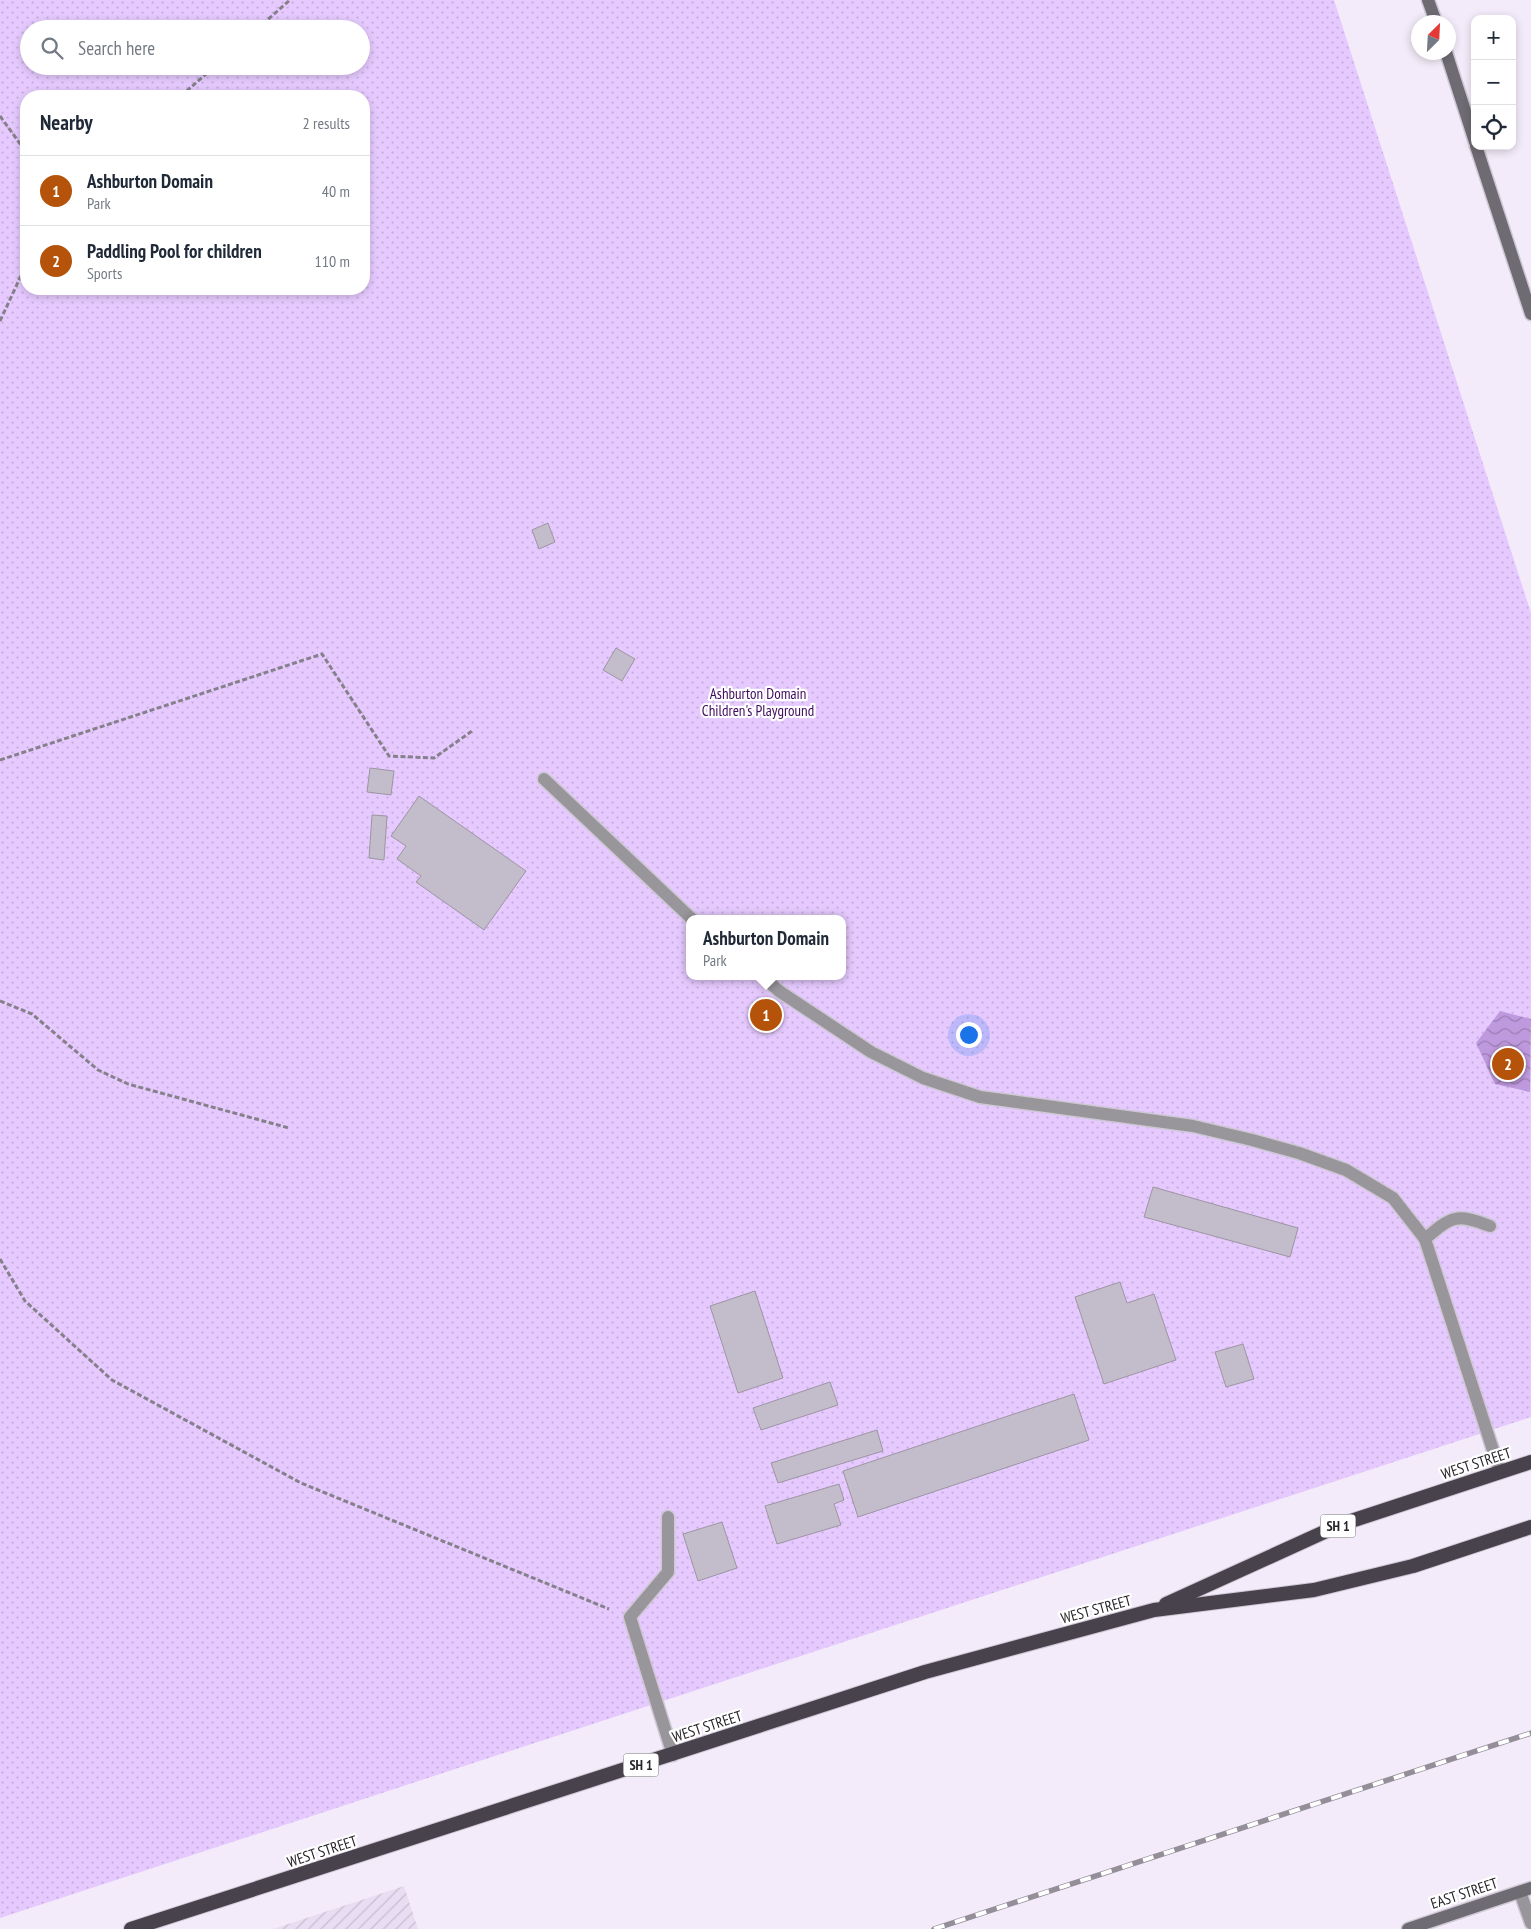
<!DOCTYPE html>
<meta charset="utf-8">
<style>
:root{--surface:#fff;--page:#f2f2f3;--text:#1f2937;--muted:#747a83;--line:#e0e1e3;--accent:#b45309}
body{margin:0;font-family:"PT Sans Narrow",sans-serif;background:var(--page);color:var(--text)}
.controls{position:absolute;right:15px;top:15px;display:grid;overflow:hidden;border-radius:10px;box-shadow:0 2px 8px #0003}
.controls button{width:45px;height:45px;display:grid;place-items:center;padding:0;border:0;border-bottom:1px solid var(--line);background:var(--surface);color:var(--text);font:25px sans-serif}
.compass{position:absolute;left:1411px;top:15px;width:45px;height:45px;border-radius:50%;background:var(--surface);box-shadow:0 2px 8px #0003;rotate:24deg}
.you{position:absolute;left:968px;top:1034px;width:18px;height:18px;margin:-12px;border:4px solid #fff;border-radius:50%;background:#1a73e8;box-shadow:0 0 0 8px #1a73e833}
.badge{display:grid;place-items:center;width:32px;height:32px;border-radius:50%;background:var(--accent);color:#fff;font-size:16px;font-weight:700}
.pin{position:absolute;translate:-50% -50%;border:2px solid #fff;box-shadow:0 1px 5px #0006}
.popup{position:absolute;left:686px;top:915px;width:160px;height:65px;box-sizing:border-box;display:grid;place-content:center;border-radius:10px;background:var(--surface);filter:drop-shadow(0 1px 4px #0005);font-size:16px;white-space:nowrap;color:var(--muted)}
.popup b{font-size:19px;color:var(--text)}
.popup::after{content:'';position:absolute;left:50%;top:100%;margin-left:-10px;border:10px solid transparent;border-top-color:var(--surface)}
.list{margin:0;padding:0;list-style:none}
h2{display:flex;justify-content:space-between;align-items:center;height:65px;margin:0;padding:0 20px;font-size:21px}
h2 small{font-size:16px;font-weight:400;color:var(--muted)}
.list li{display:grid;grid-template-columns:32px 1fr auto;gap:15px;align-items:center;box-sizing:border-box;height:70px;padding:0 20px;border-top:1px solid var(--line)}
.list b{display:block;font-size:19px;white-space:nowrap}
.list p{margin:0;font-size:16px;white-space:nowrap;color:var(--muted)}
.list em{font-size:16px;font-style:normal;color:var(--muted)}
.icon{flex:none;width:28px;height:28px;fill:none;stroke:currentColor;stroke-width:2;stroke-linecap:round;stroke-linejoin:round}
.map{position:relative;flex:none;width:1531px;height:1929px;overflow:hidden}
.search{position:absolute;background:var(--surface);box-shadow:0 2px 8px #0003;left:20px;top:20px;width:350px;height:55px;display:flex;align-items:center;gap:12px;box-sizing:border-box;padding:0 18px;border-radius:28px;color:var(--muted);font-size:19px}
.panel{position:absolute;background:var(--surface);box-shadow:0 2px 8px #0003;left:20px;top:90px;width:350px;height:205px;border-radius:20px}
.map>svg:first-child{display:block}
.industrial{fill:url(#industrial-furrows)}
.park{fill:url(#park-dots);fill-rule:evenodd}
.water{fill:url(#water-waves)}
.building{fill:#c3bcca;stroke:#9c95a2}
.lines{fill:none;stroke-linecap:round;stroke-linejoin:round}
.service-casing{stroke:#cec7d4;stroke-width:15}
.secondary-casing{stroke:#cec7d4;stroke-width:15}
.trunk-casing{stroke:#cec7d4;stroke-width:16}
.path{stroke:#858089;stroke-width:3;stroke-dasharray:5 2.5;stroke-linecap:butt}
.service{stroke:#98959b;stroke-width:12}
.secondary{stroke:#6f6b73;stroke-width:12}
.trunk{stroke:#47424c;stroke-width:14}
.rail-casing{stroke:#948e98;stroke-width:5.5}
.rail{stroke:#fff;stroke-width:4;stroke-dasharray:11;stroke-linecap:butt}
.labels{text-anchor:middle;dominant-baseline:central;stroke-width:4.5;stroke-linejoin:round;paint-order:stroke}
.shield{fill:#fff;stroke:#68666a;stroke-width:1}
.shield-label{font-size:14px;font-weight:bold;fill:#28252a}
.park-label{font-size:15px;fill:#400b5e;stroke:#fff}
.street-label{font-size:15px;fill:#28252a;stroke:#fff}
</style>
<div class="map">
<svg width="1531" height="1929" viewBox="0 0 1531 1929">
<defs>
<pattern id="industrial-furrows" width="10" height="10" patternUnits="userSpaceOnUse" patternTransform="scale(1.25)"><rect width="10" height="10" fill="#e8ddf2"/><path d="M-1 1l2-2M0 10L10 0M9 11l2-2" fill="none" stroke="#c7bed0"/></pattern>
<pattern id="park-dots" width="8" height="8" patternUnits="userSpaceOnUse" patternTransform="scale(1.25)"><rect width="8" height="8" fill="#e6caff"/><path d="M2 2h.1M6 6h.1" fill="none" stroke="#c5addb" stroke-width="1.8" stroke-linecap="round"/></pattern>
<pattern id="water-waves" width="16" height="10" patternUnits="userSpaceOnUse" patternTransform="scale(1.25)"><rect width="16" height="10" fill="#bf99de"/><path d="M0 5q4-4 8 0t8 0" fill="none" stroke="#9b7db4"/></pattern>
</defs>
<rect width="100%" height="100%" fill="#f3ebf9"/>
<path class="industrial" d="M404,1886L418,1929H273Z"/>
<path class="park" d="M0,0H1334L1531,613V1417L0,1918ZM29,29H361V66H29ZM26,96H364V289H26ZM690,919H842V976H690Z"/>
<path class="water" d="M1500,1011L1531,1019L1530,1092L1495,1084L1476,1043Z"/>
<g class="building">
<path d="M548,523L555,542L539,549L532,530Z"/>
<path d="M616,648L635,659L622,681L603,670Z"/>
<path d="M370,768L394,771L391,795L367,792Z"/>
<path d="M419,796L526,871L484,930L416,882L421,876L397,859L406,846L391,836Z"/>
<path d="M372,815L387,816L384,860L369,858Z"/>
<path d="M1153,1187L1298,1228L1290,1257L1144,1217Z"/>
<path d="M1120,1282L1127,1303L1154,1294L1176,1360L1104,1384L1075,1297Z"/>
<path d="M755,1291L783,1378L738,1393L710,1306Z"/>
<path d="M1243,1344L1254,1379L1226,1387L1215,1352Z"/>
<path d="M830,1382L838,1405L761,1430L753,1408Z"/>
<path d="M1074,1394L1089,1440L858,1517L843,1471Z"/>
<path d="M877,1430L883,1451L778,1483L771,1463Z"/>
<path d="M839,1484L844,1500L834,1504L841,1525L777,1544L765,1506Z"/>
<path d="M722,1522L737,1568L698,1581L683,1534Z"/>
</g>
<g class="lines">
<defs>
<g id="service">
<path d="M544,779L692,919"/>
<path d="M762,976L779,991L871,1052L923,1078L980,1097L1193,1126L1252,1140L1299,1153L1346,1170L1393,1198L1425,1239L1500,1472"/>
<path d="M1425,1239C1452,1216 1456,1213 1490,1226"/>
<path d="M668,1517V1572L630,1617L673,1755"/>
<path d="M1520,1892L1531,1923"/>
</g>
<g id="secondary">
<path d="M1428,0L1436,22"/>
<path d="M1446,52L1475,142"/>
<path d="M1476,146L1531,314"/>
<path d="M1408,1929L1531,1888"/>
</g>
<g id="trunk">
<path d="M1166,1604L1342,1524L1531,1462"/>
<path d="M131,1929L925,1672L1154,1610L1314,1590L1413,1566L1531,1527"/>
</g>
</defs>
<use href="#service" class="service-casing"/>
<use href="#secondary" class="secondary-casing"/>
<use href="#trunk" class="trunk-casing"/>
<g class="path">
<path d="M257,29L290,0"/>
<path d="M181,96L215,66"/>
<path d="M0,116L26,152"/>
<path d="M0,321L26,265"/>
<path d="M0,760L322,654L389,756L434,758L472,731"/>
<path d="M0,1001L32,1014L98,1070L128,1084L289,1128"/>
<path d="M0,1259L25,1301L112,1380L301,1483L609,1609"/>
</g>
<use href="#service" class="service"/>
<use href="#secondary" class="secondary"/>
<use href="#trunk" class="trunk"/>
<defs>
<path id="rail" d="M934,1929L1531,1733"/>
</defs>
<use href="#rail" class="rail-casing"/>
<use href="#rail" class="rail"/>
</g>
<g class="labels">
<g class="shield">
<rect x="1320.5" y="1514.5" width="35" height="23" rx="4"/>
<rect x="623.5" y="1753.5" width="35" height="23" rx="4"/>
</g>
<g class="shield-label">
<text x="1338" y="1526">SH 1</text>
<text x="641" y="1765">SH 1</text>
</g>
<g class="park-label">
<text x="758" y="693">Ashburton Domain<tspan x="758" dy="17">Children's Playground</tspan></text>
</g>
<g class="street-label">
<text transform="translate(1476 1463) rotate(-18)">WEST STREET</text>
<text transform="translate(1096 1609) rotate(-15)">WEST STREET</text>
<text transform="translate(707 1726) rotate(-18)">WEST STREET</text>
<text transform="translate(322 1851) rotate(-18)">WEST STREET</text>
<text transform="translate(1464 1893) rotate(-18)">EAST STREET</text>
</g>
</g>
</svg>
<div class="controls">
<button>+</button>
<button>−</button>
<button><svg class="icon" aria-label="locate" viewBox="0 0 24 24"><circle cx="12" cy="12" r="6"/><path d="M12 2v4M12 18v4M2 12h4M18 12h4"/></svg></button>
</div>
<svg class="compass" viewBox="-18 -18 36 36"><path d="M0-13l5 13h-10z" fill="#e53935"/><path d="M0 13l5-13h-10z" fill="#747a83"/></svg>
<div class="you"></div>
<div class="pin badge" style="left:766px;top:1015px">1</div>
<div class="popup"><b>Ashburton Domain</b>Park</div>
<div class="pin badge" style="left:1508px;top:1064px">2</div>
<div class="search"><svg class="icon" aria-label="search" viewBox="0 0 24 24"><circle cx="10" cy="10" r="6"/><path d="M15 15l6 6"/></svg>Search here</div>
<section class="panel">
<h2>Nearby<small>2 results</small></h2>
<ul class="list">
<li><span class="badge">1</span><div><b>Ashburton Domain</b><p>Park</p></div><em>40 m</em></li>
<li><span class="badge">2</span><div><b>Paddling Pool for children</b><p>Sports</p></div><em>110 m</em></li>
</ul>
</section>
</div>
